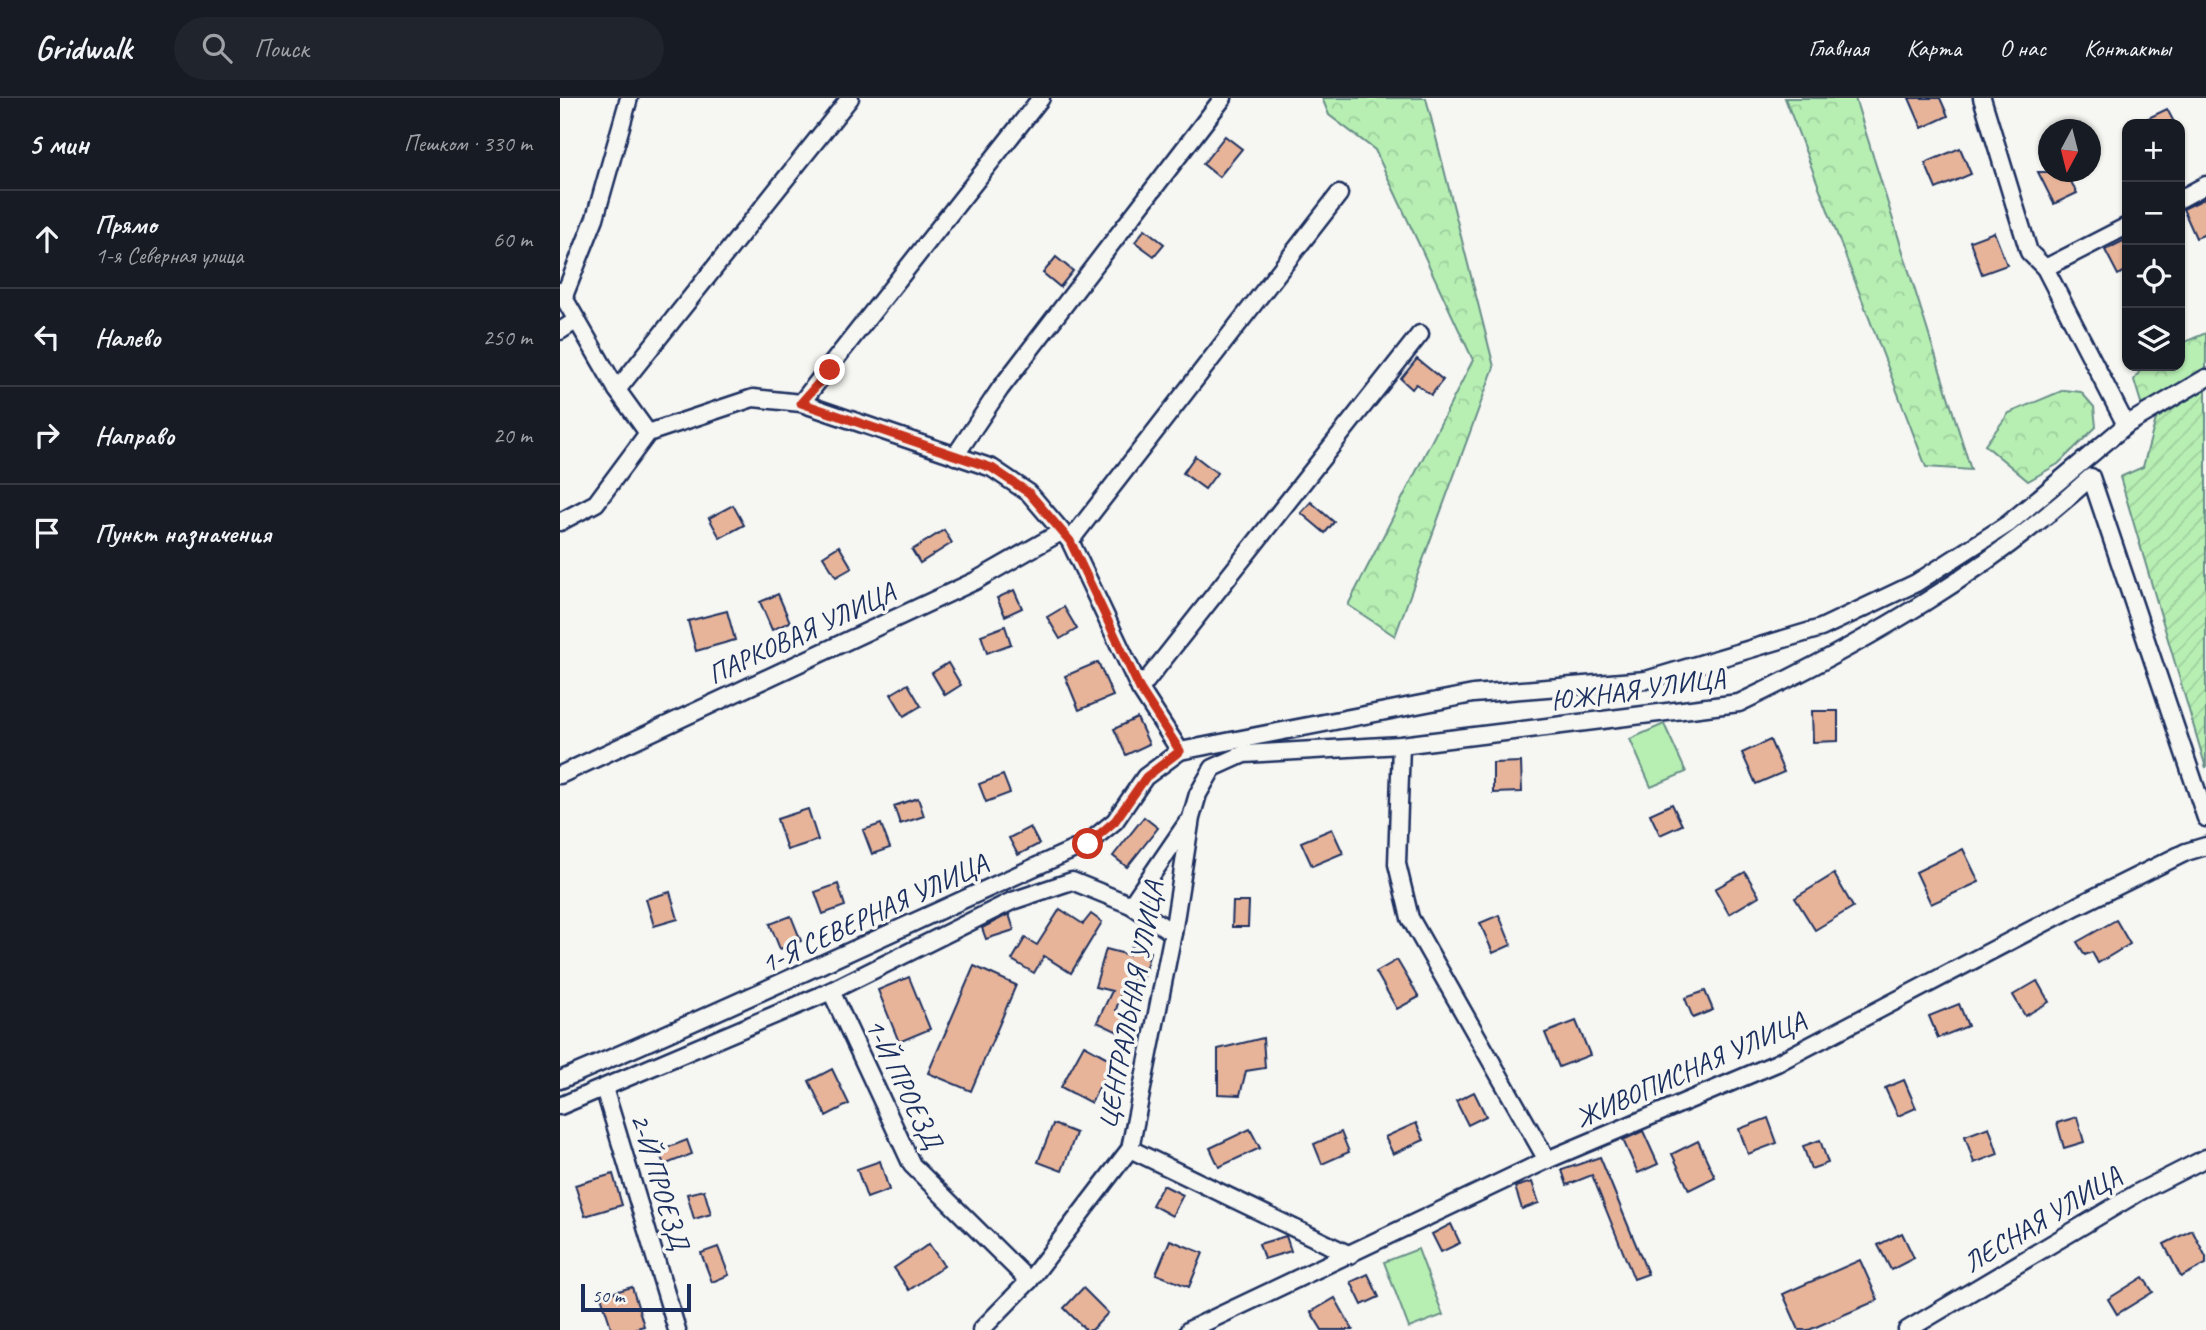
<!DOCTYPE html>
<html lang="ru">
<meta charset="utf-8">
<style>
:root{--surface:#171b24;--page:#20242c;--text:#f1f3f6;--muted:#9ea1a6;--line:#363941}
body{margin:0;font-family:Caveat,sans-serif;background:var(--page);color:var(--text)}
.controls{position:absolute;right:21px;top:21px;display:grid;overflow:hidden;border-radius:14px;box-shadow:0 2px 5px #0004}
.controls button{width:63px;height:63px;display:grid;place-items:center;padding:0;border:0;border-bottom:2px solid var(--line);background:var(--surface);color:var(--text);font:35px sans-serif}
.compass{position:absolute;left:1478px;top:21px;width:63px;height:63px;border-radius:50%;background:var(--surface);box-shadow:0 2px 5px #0004;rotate:187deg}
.scale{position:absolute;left:21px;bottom:18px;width:110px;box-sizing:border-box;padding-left:7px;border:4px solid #1b2f5e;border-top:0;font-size:19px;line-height:24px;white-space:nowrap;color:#1b2f5e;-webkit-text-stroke:5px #f6f6f2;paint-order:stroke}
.stop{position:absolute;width:21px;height:21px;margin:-16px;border:5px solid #c8321e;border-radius:50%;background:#fff}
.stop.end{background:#c8321e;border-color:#fff;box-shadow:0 2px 7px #0008}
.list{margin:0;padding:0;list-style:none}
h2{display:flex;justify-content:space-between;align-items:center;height:91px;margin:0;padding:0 28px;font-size:30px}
h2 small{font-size:23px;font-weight:400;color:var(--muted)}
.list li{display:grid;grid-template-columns:46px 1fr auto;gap:21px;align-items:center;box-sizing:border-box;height:98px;padding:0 28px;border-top:2px solid var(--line)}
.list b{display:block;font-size:26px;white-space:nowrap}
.list p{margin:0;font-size:23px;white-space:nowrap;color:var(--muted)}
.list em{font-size:23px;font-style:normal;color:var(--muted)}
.icon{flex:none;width:38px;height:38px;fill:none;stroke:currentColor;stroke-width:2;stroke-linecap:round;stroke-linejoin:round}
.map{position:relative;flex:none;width:1646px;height:1232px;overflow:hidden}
header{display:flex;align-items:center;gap:42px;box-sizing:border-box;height:98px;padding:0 35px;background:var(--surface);border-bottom:2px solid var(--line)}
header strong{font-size:33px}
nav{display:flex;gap:38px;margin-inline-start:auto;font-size:24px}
.search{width:490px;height:63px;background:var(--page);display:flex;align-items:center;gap:18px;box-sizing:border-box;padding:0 24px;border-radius:38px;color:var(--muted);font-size:26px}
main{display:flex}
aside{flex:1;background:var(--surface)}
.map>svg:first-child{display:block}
.forest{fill:url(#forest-crowns);stroke:#698f88;stroke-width:2}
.park{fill:#b7efb3;stroke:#698f88;stroke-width:2}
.garden{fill:url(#garden-furrows);stroke:#698f88;stroke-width:2}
.building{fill:#e7b49a;stroke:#1b2f5e;stroke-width:2}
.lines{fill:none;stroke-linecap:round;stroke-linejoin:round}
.minor-casing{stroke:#1b2f5e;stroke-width:21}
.minor{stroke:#f6f6f2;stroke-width:16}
.route{stroke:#c8321e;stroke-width:9}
.labels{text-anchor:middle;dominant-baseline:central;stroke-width:7;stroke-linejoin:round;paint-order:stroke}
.street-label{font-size:28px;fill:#1b2f5e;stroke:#f6f6f2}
</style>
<header>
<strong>Gridwalk</strong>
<div class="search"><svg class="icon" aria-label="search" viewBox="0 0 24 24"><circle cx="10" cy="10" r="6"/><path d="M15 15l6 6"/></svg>Поиск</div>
<nav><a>Главная</a><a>Карта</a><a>О нас</a><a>Контакты</a></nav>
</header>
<main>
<aside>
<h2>5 мин<small>Пешком · 330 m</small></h2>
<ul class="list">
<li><svg class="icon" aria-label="ahead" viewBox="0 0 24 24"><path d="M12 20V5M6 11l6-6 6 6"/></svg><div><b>Прямо</b><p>1-я Северная улица</p></div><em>60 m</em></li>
<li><svg class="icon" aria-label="left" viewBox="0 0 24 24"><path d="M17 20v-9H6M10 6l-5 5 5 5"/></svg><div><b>Налево</b></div><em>250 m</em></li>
<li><svg class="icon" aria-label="right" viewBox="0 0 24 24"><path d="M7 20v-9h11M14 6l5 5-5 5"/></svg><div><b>Направо</b></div><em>20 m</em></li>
<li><svg class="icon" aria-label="arrive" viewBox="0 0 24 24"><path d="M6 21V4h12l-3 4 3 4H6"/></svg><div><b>Пункт назначения</b></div></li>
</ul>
</aside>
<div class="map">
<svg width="1646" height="1232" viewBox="0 0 1646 1232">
<defs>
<pattern id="forest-crowns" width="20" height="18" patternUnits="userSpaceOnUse" patternTransform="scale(1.75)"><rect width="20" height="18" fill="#b7efb3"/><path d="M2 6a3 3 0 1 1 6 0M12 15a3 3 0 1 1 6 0" fill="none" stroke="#9dcd9c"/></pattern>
<pattern id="garden-furrows" width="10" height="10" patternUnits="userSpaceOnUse" patternTransform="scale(1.75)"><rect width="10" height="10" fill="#b7efb3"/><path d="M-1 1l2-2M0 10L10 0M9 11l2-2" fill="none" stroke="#9dcd9c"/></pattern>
</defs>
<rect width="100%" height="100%" fill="#f6f6f2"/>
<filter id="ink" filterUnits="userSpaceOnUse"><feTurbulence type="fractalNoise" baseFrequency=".0143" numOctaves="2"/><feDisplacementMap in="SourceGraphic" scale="14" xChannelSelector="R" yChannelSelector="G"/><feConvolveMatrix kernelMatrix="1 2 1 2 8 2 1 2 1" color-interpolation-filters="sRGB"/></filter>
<g filter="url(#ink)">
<g class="forest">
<path d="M762,0H866L934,269L835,538L788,507L913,262L815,52L769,17Z"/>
<path d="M1225,0H1295L1411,372L1366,369Z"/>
<path d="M1646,235V272L1594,306L1582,308L1574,282L1583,268H1620V246Z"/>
<path d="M1504,292L1521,294L1534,309L1536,329L1498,366L1468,383L1425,347L1449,315Z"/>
</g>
<g class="park">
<path d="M1104,626L1126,674L1091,689L1070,641Z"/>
<path d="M858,1151L883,1217L849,1230L824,1164Z"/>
</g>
<path class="garden" d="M1646,291V670L1560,379L1583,369L1596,321Z"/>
<g class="building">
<path d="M1349,0H1380L1388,18L1362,30Z"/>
<path d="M1607,11L1615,26H1576Z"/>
<path d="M665,38L682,51L659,79L643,66Z"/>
<path d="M1400,50L1411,76L1376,91L1365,65Z"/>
<path d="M1478,74H1506L1517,95L1494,106Z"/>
<path d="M1646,100V136L1636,140L1623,111Z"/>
<path d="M585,131L604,146L594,158L575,144Z"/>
<path d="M1434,134L1447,167L1422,176L1410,143Z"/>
<path d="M1567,141V172L1558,177L1545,152Z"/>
<path d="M496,159L513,173L500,189L483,175Z"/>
<path d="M857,261L883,282L871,297L856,286L852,291L841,281Z"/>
<path d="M635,358L657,375L645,391L623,375Z"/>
<path d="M751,404L774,424L765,435L741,415Z"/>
<path d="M173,407L184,427L160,440L149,420Z"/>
<path d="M384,432L392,445L360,465L352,452Z"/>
<path d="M279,448L292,470L276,479L263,458Z"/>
<path d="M454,492L462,510L445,518L437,500Z"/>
<path d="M218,496L230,524L212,532L200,504Z"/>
<path d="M504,509L517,531L500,541L487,519Z"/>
<path d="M167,513L175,542L136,553L128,523Z"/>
<path d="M445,528L451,546L427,555L421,537Z"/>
<path d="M538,564L553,598L519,612L505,578Z"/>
<path d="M388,565L401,587L385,597L372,575Z"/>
<path d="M348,586L361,608L344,618L331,596Z"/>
<path d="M1252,613H1278V643L1253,644Z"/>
<path d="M577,620L589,646L566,657L554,631Z"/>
<path d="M1210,642L1224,674L1196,686L1182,655Z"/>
<path d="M961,664L962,694L933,695V665Z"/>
<path d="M443,677L450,695L426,704L419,686Z"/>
<path d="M358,700L364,718L340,726L334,708Z"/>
<path d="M1112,706L1122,727L1100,737L1090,716Z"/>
<path d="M248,711L258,742L227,752L217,721Z"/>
<path d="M584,719L598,730L567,769L553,758Z"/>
<path d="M321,726L330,750L312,756L303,732Z"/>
<path d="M470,729L479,746L458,757L449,740Z"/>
<path d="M772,731L783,755L752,768L741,744Z"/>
<path d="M1403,751L1419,784L1371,806L1356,774Z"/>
<path d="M1185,774L1199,798L1169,816L1155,791Z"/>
<path d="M1274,776L1293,809L1255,832L1235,800Z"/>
<path d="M278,786L285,808L263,816L255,794Z"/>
<path d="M110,794L118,821L94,828L86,801Z"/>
<path d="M673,804H689L688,829H672Z"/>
<path d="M500,811L523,826L531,816L542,824L511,875L484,858L474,875L452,862L465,840L477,847Z"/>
<path d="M449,816L454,832L426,841L422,830Z"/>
<path d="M939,817L951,847L933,855L920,825Z"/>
<path d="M231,818L241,843L220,851L210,826Z"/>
<path d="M1556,822L1570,846L1538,865L1532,854L1525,857L1517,844Z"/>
<path d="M571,849L590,854L582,885L565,881L556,912L568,918L560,935L537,924L552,893L535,889L546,851L569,857Z"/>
<path d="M837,862L859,899L837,911L816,874Z"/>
<path d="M414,868L456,887L411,993L368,975Z"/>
<path d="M349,879L370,931L339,944L318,892Z"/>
<path d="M1477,883L1489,904L1465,918L1453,897Z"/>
<path d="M1145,893L1153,912L1133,920L1125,900Z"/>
<path d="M1399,906L1408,928L1378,940L1369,918Z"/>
<path d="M1016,923L1030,957L999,969L985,935Z"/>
<path d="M703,940L705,970L686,973L680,997L658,996V951Z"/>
<path d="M524,947L553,963L531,1005L501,989Z"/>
<path d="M272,971L289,1006L266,1018L249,983Z"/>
<path d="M1344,982L1356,1010L1338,1018L1325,990Z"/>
<path d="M914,994L926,1018L908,1027L896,1003Z"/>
<path d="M1517,1019L1524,1044L1504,1050L1497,1025Z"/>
<path d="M1208,1020L1217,1045L1188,1056L1179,1031Z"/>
<path d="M856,1025L864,1042L833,1056L825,1039Z"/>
<path d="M493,1026L516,1035L502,1073L478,1064Z"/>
<path d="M1429,1029L1438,1056L1414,1065L1405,1038Z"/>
<path d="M690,1031L700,1050L659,1069L650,1050Z"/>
<path d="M1083,1033L1098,1066L1078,1075L1063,1042Z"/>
<path d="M781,1034L789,1054L762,1066L754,1046Z"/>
<path d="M127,1042L132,1056L104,1067L99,1053Z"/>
<path d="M1260,1042L1268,1065L1251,1071L1243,1048Z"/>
<path d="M1138,1043L1155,1079L1129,1092L1112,1056Z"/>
<path d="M1040,1059L1088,1176L1074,1181L1032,1077L1007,1087L1002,1072Z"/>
<path d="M320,1063L329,1092L307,1100L297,1071Z"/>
<path d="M53,1076L62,1107L25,1118L15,1087Z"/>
<path d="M972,1084L979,1105L962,1111L955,1089Z"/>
<path d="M603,1087L623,1097L612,1118L592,1107Z"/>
<path d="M144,1092L151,1116L134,1121L127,1096Z"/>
<path d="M891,1126L900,1145L881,1154L872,1136Z"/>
<path d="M1632,1132L1646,1159V1166L1621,1179L1604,1146Z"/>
<path d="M1342,1135L1354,1160L1331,1172L1318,1147Z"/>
<path d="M726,1138L731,1153L704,1161L699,1146Z"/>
<path d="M610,1142L643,1155L629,1189L596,1176Z"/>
<path d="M369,1146L384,1168L349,1192L334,1170Z"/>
<path d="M158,1149L169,1177L152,1184L141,1155Z"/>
<path d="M1300,1162L1318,1202L1249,1232H1239L1223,1196Z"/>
<path d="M808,1176L819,1199L802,1207L791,1184Z"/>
<path d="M1583,1179L1593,1194L1557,1216L1548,1201Z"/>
<path d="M72,1189L84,1228L70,1232H52L41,1198Z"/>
<path d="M523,1190L548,1215L532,1232H526L504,1210Z"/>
<path d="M775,1200L793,1232H762L751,1214Z"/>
</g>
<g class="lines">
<defs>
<g id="minor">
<path d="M1422,0L1469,154L1485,170L1566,327"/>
<path d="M1620,101L1646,87"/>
<path d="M1485,170L1567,128"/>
<path d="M0,193L57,292L88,335"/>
<path d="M4,198L35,120L69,0"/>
<path d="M0,233L17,222"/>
<path d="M57,292L290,0"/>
<path d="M241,305L481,0"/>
<path d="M395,358L440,291L663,0"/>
<path d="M0,424L36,405L88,335L193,300L241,305L432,370L469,395L510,443L580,591L620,653L913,596L1086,582L1261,530L1356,485L1448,426L1566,327L1646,280"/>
<path d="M510,443L779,96"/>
<path d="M580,591L860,236"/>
<path d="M841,647L837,766L850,820L987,1062"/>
<path d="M0,677L415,483L501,434"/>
<path d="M571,807L627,725"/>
<path d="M271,893L352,1067L469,1183"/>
<path d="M0,982C178,907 352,824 528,745L555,723L585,679L620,653"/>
<path d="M44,990L117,1232"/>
<path d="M0,1008L271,893L452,803L512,783L571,807L613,835"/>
<path d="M570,1051L790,1157"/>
<path d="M421,1232L469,1183L570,1051L613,835L631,720L638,696L653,670L684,656L841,647L1179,605C1305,545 1427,474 1531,379L1646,720"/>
<path d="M629,1232L987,1062L1217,965L1517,808L1626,754L1646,748"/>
<path d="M1347,1232L1579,1094L1646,1060"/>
</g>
</defs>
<use href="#minor" class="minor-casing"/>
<use href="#minor" class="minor"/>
</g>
</g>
<g class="lines" filter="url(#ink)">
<path class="route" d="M270,272L241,305L432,370L469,395L510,443L580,591L620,653L586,679L555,723L528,746"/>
</g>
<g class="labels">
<g class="street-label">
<text transform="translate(241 535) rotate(-25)">ПАРКОВАЯ УЛИЦА</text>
<text transform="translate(1078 591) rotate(-8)">ЮЖНАЯ УЛИЦА</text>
<text transform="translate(314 815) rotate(-25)">1-Я СЕВЕРНАЯ УЛИЦА</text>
<text transform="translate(570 907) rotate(-79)">ЦЕНТРАЛЬНАЯ УЛИЦА</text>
<text transform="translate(1130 971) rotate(-24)">ЖИВОПИСНАЯ УЛИЦА</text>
<text transform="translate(344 985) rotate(64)">1-Й ПРОЕЗД</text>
<text transform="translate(100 1083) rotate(73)">2-Й ПРОЕЗД</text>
<text transform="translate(1482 1121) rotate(-31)">ЛЕСНАЯ УЛИЦА</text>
</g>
</g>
</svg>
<div class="controls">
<button>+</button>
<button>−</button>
<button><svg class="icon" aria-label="locate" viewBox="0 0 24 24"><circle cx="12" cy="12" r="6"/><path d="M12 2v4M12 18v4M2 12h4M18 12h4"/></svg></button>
<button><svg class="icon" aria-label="layers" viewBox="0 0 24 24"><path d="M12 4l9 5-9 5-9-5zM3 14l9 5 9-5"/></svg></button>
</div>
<svg class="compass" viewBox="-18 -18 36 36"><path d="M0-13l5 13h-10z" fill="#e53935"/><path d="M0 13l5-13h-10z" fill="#9ea1a6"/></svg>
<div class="scale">50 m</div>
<div class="stop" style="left:528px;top:746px"></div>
<div class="stop end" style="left:270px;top:272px"></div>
</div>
</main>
